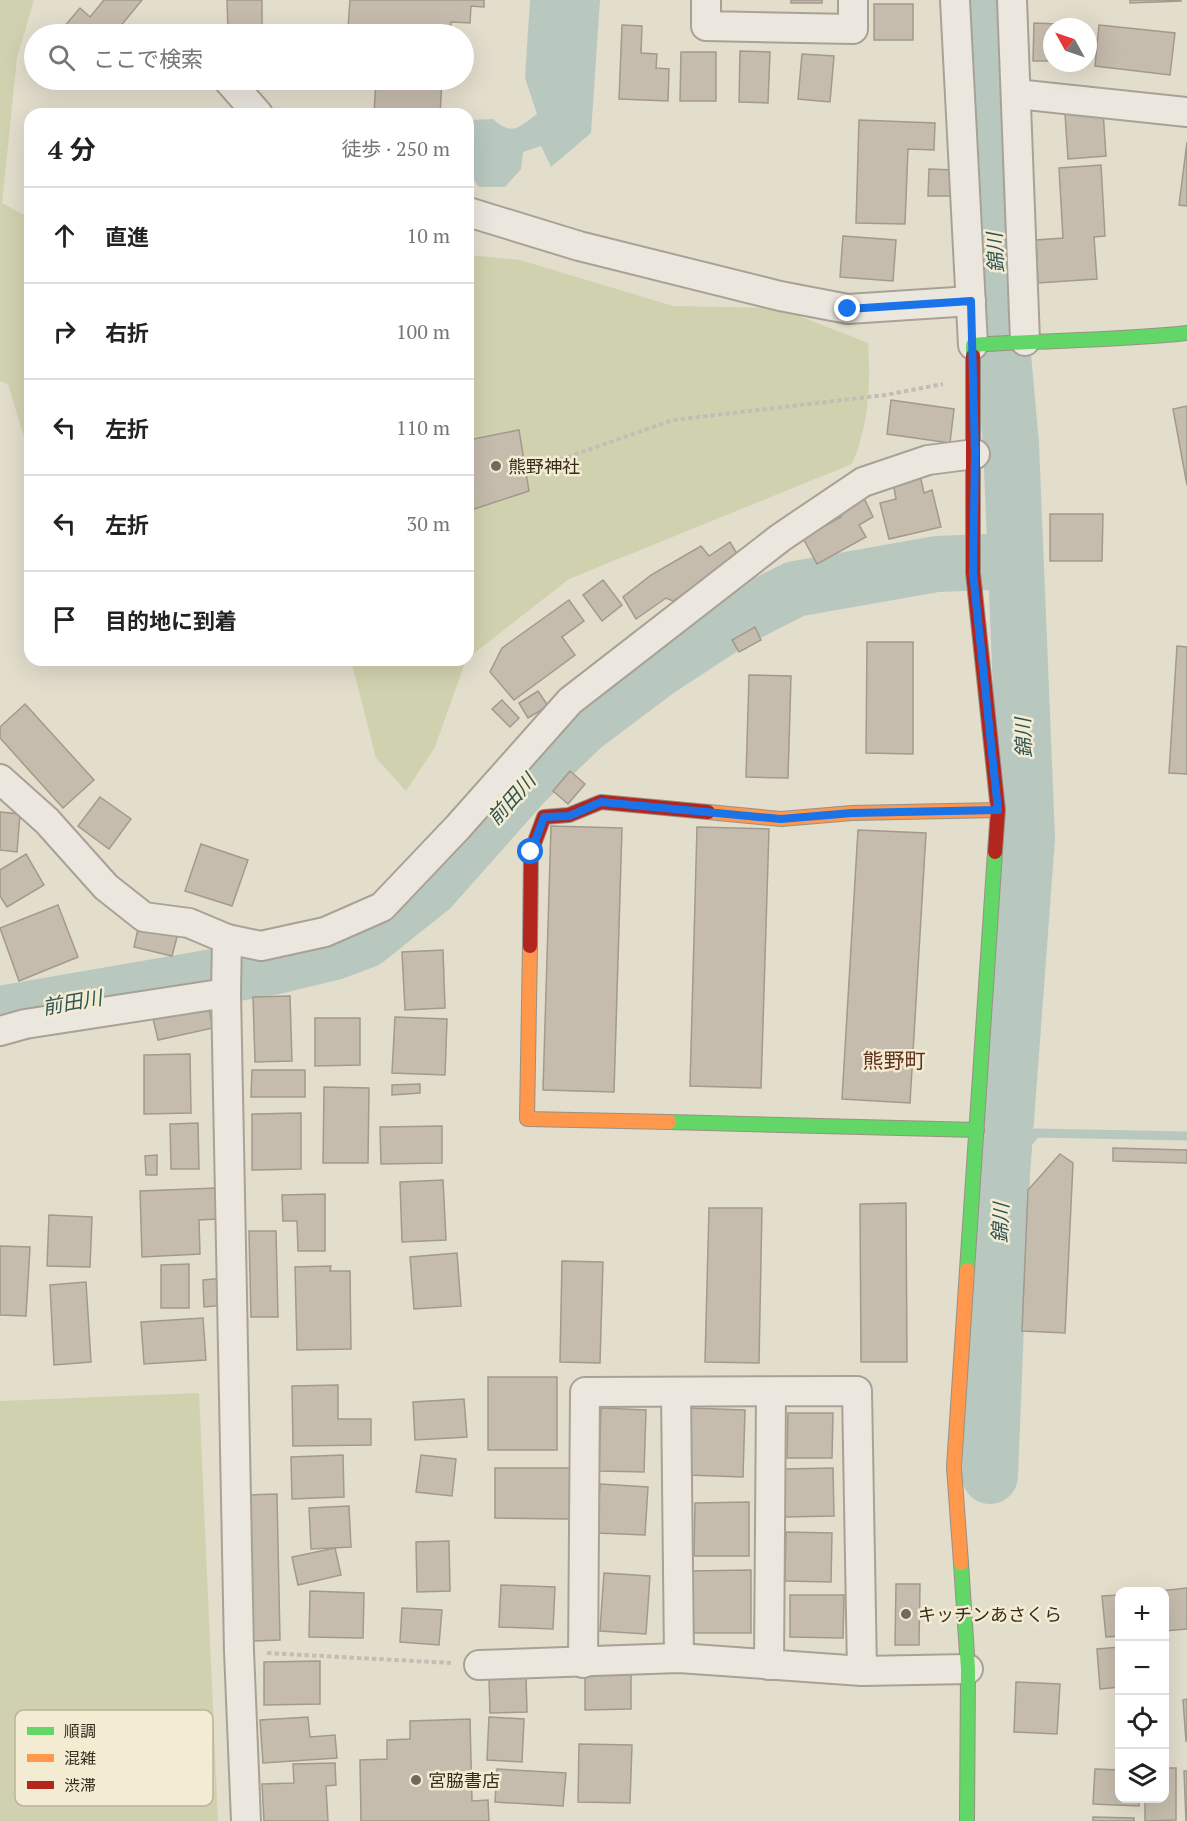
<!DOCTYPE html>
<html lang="ja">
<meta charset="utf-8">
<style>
:root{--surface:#fff;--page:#f2f2f2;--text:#222;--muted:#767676;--line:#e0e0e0}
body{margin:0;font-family:"PT Serif","Noto Sans JP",serif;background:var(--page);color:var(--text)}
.controls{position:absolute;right:18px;bottom:18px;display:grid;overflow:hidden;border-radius:12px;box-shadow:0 6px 24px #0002}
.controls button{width:54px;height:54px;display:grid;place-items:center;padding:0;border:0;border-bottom:2px solid var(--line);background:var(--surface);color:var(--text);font:30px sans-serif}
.compass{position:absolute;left:1043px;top:18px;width:54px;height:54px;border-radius:50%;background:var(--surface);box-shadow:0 6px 24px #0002;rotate:310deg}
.stop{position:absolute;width:18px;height:18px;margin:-14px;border:4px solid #1a73e8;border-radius:50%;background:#fff}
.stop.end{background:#1a73e8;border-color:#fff;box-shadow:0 2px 6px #0008}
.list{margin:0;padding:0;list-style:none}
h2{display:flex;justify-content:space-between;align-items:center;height:78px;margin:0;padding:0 24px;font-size:26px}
h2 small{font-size:20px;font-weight:400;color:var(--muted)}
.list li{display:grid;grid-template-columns:39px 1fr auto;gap:18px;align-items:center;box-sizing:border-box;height:96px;padding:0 24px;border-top:2px solid var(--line)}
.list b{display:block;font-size:22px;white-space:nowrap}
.list em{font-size:20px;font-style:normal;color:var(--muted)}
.icon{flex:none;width:33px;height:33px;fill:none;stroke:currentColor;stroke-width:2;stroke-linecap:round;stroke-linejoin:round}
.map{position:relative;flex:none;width:1187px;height:1821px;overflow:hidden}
.search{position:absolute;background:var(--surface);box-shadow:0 6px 24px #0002;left:24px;top:24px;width:450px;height:66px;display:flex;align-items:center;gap:15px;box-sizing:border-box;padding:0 21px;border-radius:33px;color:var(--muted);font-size:22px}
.panel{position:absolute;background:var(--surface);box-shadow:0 6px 24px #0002;left:24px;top:108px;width:450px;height:558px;border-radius:18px}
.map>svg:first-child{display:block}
.green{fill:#d0d2af}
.water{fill:#b8c8bf}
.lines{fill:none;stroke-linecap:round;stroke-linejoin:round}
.stream{stroke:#b8c8bf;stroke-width:9}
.river{stroke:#b8c8bf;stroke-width:56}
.building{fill:#c6bcad;stroke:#a3998c;stroke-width:1.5}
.street-casing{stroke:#a8a296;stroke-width:32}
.fast-casing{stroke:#989185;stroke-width:16}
.slow-casing{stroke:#989185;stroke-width:16}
.jam-casing{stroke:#989185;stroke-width:16}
.path{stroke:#c3beb5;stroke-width:4;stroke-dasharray:4.5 3;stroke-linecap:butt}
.street{stroke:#ebe7de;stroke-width:28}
.fast{stroke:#63d668;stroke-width:14}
.slow{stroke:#ff974d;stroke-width:14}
.jam{stroke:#b3261e;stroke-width:14}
.route{stroke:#1a73e8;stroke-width:8}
.poi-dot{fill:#73695b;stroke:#f4ecd2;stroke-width:2}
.labels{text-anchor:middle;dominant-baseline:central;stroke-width:5;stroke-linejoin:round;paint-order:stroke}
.poi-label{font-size:18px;fill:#362b1e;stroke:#f4ecd2;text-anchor:start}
.water-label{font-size:20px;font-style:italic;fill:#2e5555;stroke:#f4ecd2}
.quarter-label{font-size:21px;fill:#613120;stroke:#f4ecd2}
.key{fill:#f4ecd2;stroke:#bbb29c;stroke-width:1.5}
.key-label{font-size:16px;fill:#362b1e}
</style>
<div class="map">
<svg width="1187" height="1821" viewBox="0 0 1187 1821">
<rect width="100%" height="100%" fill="#e3ddcc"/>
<g class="green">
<path d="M0,0H34L17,58L2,203L30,218V457L8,384L0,381Z"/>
<path d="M468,255L520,260L673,306L779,308L868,343C871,384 869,425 852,464L569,579L468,658Z"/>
<path d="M351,660H466L435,747L406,791L376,758Z"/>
<path d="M199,1393L218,1821H0V1401Z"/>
</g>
<path class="water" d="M530,0H600L591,133L551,167L541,146L523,152L521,169L505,187H479L468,172V120L493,119C514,137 518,127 537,114L525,78Z"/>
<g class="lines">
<path class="stream" d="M1002,1174L1036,1133L1187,1136"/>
<g class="river">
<path d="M981,0L997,288L1011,444L1027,838L1002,1174L990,1476"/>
<path d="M0,1014L272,967L334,952L366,940L431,888L525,782L582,727L659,669L734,620L795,589L937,564L1014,561"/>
</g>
</g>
<g class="building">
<path d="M104,0H142L114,34H58L80,8L90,17Z"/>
<path d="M227,0H262V30L228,31Z"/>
<path d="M350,0H484V7L471,6L470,23L451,22L450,34H316L317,26L348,28Z"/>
<rect x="791" y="0" width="31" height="3"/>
<path d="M1130,0H1181V1L1130,3Z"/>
<rect x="874" y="4" width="39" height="36"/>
<path d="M1034,23L1081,25V27H1052V61H1033Z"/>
<path d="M622,25L642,26L641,53L657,54L656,68L669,69L668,101L619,99Z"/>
<path d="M1099,25L1175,33L1170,75L1095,66Z"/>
<path d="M740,51L770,52L768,103L739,102Z"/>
<path d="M681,52H716V101H680Z"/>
<path d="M802,54L834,56L830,102L798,99Z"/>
<path d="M376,80H442L440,114H374Z"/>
<path d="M1103,111L1106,156L1068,159L1065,114Z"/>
<path d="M859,120L935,123L934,150L908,149L905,224L856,223Z"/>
<path d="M1187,142V206L1179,205Z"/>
<path d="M1101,165L1105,236L1094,237L1097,279L1038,283L1036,240L1063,238L1059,168Z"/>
<path d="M929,169L953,170L952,196H928Z"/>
<path d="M843,236L896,240L893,281L840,277Z"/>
<path d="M891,400L954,409L950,443L887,434Z"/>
<path d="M1187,406V485L1173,409Z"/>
<path d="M519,430L529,491L468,511V440Z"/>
<path d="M920,475L924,493L932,490L941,527L889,539L880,503L896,499L893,482Z"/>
<path d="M864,498L873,517L859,525L866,537L817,564L803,538L841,517L838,511Z"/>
<path d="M1050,514H1103L1102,561H1050Z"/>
<path d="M730,542L739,557L673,601L666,598L636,619L623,597L651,575L701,546L709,556Z"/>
<path d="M603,580L622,605L602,621L583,595Z"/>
<path d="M569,600L584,621L562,637L575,655L514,700L490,672L502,648Z"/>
<path d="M755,627L761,640L739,652L732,640Z"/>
<path d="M867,642H913V754L866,753Z"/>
<path d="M1177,646L1187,647V774L1169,773Z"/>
<path d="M749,675L791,676L788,778L746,777Z"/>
<path d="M538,691L548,706L528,718L519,703Z"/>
<path d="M502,700L519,718L510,727L492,709Z"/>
<path d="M25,704L94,780L63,808L0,738V727Z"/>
<path d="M570,771L585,784L568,804L553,791Z"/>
<path d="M100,797L131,819L109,849L78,826Z"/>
<path d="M0,812L20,814L17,852L0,850Z"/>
<path d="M551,826L622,828L614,1092L543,1090Z"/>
<path d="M697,827L769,829L761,1088L690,1086Z"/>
<path d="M858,830L926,833L910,1103L842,1099Z"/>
<path d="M201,844L248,860L232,906L185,891Z"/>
<path d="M26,854L44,885L7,907L0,896V870Z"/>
<path d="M58,905L78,957L19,981L0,928Z"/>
<path d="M139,924L178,933L172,956L134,947Z"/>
<path d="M443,950L445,1008L405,1010L402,952Z"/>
<path d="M290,996L292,1061L255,1062L253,997Z"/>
<path d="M207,1001L213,1028L158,1040L152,1014Z"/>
<path d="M395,1017L447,1019L445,1075L392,1073Z"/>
<path d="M315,1018H360V1065L315,1066Z"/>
<path d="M190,1054L191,1113L144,1114V1055Z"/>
<path d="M252,1070H305V1097H251Z"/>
<path d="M420,1084V1093L392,1095V1085Z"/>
<path d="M324,1087L369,1088L368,1163H323Z"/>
<path d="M301,1113V1169L252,1170V1114Z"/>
<path d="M198,1123L199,1169H171L170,1124Z"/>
<path d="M442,1126V1163L381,1164L380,1127Z"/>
<path d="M1113,1148L1187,1150V1163L1113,1161Z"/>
<path d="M1060,1154L1073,1163L1065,1333L1022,1331L1028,1190Z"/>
<path d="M157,1155V1175H146L145,1156Z"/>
<path d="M443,1180L446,1240L402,1242L400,1182Z"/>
<path d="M216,1188L217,1219L199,1220L200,1254L142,1257L140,1191Z"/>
<path d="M325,1194V1251H298L297,1221H283L282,1195Z"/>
<path d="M906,1203L907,1362H861L860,1204Z"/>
<path d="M709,1208H762L759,1363L705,1362Z"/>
<path d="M49,1215L92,1217L90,1267L47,1266Z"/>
<path d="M249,1231H276L278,1317H251Z"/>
<path d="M0,1246L30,1247L26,1316L0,1315Z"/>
<path d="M457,1253L461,1306L414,1309L410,1257Z"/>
<path d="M562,1261L603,1262L600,1363L560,1362Z"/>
<path d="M189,1264V1308H161V1265Z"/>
<path d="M331,1266L330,1271H350L351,1349L297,1350L295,1267Z"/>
<path d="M224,1278L225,1305L204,1307L203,1280Z"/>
<path d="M86,1282L91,1362L54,1365L50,1285Z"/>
<path d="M203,1318L206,1360L144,1364L141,1322Z"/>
<rect x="488" y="1377" width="69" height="73"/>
<path d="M338,1385V1419H371V1445L293,1446L292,1386Z"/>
<path d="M464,1399L467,1437L415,1440L413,1402Z"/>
<path d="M601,1408L646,1410L644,1472L599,1471Z"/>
<path d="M690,1408L745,1410L743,1477L687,1475Z"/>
<path d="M788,1413H833L832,1458H787Z"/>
<path d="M343,1455L344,1497L292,1499L291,1457Z"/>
<path d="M421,1455L456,1459L452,1496L416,1492Z"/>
<path d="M495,1468H570V1519L495,1518Z"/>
<path d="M833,1468L834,1516L785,1517L784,1469Z"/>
<path d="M600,1484L648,1487L645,1535L597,1533Z"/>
<path d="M277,1494L280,1640L253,1641L250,1495Z"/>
<path d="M749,1502V1556H694L695,1503Z"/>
<path d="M349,1506L351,1547L311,1549L309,1508Z"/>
<path d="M786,1532L832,1533L831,1582L785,1581Z"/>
<path d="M449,1541L450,1591L417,1592L416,1542Z"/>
<path d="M335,1548L341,1575L298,1585L292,1557Z"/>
<path d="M751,1570V1633H690V1571Z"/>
<path d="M604,1573L650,1576L646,1634L600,1631Z"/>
<path d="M896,1584H920L919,1645H895Z"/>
<path d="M501,1585L555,1587L553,1629L499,1627Z"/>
<path d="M1187,1588V1629L1164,1631V1592H1151Z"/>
<path d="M310,1591L364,1593L363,1638L309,1637Z"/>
<path d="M790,1595H844L843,1638L790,1637Z"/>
<path d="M1120,1595V1636L1106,1637L1102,1596Z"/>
<path d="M402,1608L442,1610L439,1645L400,1642Z"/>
<path d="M1120,1647V1687L1100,1689L1097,1649Z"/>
<path d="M320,1661V1704L264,1705V1662Z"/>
<path d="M631,1674V1709L585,1710V1675Z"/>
<path d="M526,1675L527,1712L490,1713L489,1677Z"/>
<path d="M1016,1682L1060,1684L1057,1734L1014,1732Z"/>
<path d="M1187,1699V1741H1186L1183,1700Z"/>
<path d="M308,1717L310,1737L335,1735L337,1758L263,1763L260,1720Z"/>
<path d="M489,1717L524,1719L522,1762L487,1760Z"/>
<path d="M470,1719L472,1801L488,1800L489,1821H361L360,1760L387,1759V1740L410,1739V1721Z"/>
<path d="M579,1744L632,1745L630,1803L578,1802Z"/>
<path d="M335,1763L336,1785L326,1786L328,1821H264L262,1784L294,1783L293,1764Z"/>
<path d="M1164,1768H1176V1820L1145,1821V1798H1164Z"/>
<path d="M497,1769L566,1773L563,1806L495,1802Z"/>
<path d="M1095,1769L1120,1770V1798H1139V1806L1093,1804Z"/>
<path d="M1184,1771H1187V1821H1186Z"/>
<path d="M1093,1817L1134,1818V1821H1093Z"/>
</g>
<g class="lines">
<defs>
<g id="street">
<path d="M706,0V26L853,29V0"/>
<path d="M955,0L973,345"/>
<path d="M1012,0L1025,341"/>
<path d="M228,80L258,114"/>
<path d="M1016,94L1187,112"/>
<path d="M468,212L579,246L780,296L848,309L971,301"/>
<path d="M0,779L47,821L106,887L144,917L189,923L227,939L261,946L325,932L382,907L458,827L570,701L780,538L863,482L928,460L975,454"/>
<path d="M227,939L226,993L239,1651L246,1821"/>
<path d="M0,1031L25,1024L226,993"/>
<path d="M676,1392L679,1658"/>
<path d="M583,1663L585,1392L857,1391L862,1671"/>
<path d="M479,1665L679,1658L862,1671L968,1669"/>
<path d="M769,1665L771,1393"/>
</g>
<g id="fast">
<path d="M973,356V345C1044,340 1116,341 1187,333"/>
<path d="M669,1122L977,1130"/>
<path d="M967,1270L995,852"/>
<path d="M961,1563L968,1669L967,1821"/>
</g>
<g id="slow">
<path d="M708,812L781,819L852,813L998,810"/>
<path d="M530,946L527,1119L669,1122"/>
<path d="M961,1563L954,1467L967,1270"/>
</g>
<g id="jam">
<path d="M973,356V573L998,810L995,852"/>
<path d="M530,946L531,852L544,817L569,815L601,802L708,812"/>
</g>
</defs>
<use href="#street" class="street-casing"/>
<use href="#fast" class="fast-casing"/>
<use href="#slow" class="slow-casing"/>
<use href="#jam" class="jam-casing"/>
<g class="path">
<path d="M468,492L673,420L885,395L943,384"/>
<path d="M267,1653L451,1663"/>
</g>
<use href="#street" class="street"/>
<use href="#fast" class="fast"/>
<use href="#slow" class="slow"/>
<use href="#jam" class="jam"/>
</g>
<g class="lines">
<path class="route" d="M531,852L544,817L569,816L601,802L781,819L852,813L998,810L973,573L975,454L971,301L848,309"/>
</g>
<g class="poi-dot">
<circle cx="496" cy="466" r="6"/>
<circle cx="906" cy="1614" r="6"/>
<circle cx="416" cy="1780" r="6"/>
</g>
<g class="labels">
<g class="poi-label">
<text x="508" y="466">熊野神社</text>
<text x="918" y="1614">キッチンあさくら</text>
<text x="428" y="1780">宮脇書店</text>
</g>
<g class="water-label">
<text transform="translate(995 253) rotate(-93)">錦川</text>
<text transform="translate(1023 738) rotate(-92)">錦川</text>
<text transform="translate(511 799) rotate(-48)">前田川</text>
<text transform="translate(72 1002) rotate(-10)">前田川</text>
<text transform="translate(1000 1223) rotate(-88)">錦川</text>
</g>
<g class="quarter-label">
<text x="894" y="1060">熊野町</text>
</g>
</g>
<rect x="15" y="1710" width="198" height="96" rx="9" class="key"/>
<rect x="27" y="1727" width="27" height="8" fill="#63d668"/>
<rect x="27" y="1754" width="27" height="8" fill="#ff974d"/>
<rect x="27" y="1781" width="27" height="8" fill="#b3261e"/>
<g class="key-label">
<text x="64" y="1737">順調</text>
<text x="64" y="1764">混雑</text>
<text x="64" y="1791">渋滞</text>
</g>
</svg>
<div class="controls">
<button>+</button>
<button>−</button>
<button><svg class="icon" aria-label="locate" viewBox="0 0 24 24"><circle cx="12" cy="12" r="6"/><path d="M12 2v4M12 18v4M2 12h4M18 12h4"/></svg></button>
<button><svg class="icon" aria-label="layers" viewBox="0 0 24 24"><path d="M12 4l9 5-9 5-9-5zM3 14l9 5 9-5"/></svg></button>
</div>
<svg class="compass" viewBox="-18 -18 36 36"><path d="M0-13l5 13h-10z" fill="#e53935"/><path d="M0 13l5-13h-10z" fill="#767676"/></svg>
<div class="stop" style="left:531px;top:852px"></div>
<div class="stop end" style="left:848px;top:309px"></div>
<div class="search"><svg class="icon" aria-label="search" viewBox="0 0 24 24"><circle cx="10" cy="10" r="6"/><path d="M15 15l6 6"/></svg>ここで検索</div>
<section class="panel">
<h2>4 分<small>徒歩 · 250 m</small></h2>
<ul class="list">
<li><svg class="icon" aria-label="ahead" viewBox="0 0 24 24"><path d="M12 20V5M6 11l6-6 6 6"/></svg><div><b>直進</b></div><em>10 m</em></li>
<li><svg class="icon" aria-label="right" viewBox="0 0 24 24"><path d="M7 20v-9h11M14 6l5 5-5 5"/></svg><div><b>右折</b></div><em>100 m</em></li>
<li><svg class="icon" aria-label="left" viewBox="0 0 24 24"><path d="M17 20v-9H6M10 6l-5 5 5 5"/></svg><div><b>左折</b></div><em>110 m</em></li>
<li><svg class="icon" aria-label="left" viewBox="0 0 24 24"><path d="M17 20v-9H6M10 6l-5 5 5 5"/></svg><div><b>左折</b></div><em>30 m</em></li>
<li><svg class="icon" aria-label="arrive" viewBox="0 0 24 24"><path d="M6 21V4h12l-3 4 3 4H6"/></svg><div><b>目的地に到着</b></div></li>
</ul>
</section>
</div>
